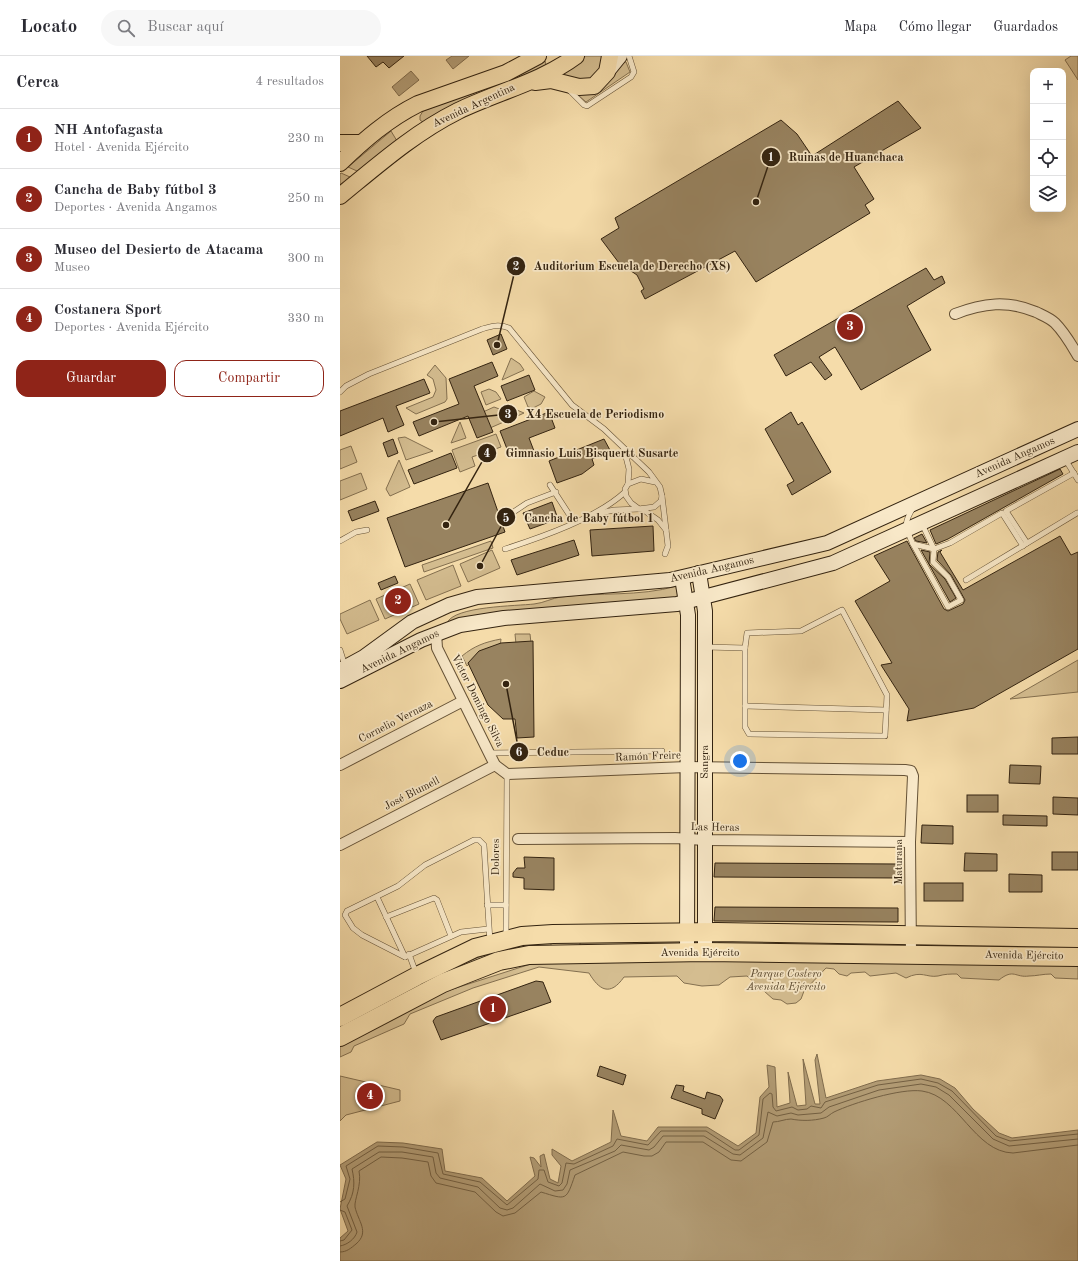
<!DOCTYPE html>
<html lang="es">
<meta charset="utf-8">
<style>
:root{--surface:#fff;--page:#f7f7f7;--text:#2b2b33;--muted:#7c7c81;--line:#e1e1e2;--accent:#8f2418}
body{margin:0;font-family:"Old Standard TT",serif;background:var(--page);color:var(--text)}
.controls{position:absolute;right:12px;top:12px;display:grid;overflow:hidden;border-radius:8px;box-shadow:0 4px 16px #0002}
.controls button{width:36px;height:36px;display:grid;place-items:center;padding:0;border:0;border-bottom:1px solid var(--line);background:var(--surface);color:var(--text);font:20px sans-serif}
.you{position:absolute;left:400px;top:705px;width:14px;height:14px;margin:-10px;border:3px solid #fff;border-radius:50%;background:#1a73e8;box-shadow:0 0 0 6px #1a73e833}
.badge{display:grid;place-items:center;width:26px;height:26px;border-radius:50%;background:var(--accent);color:#fff;font-size:13px;font-weight:700}
.pin{position:absolute;translate:-50% -50%;border:2px solid #fff;box-shadow:0 1px 4px #0006}
.list{margin:0;padding:0;list-style:none}
h2{display:flex;justify-content:space-between;align-items:center;height:52px;margin:0;padding:0 16px;font-size:17px}
h2 small{font-size:13px;font-weight:400;color:var(--muted)}
.list li{display:grid;grid-template-columns:26px 1fr auto;gap:12px;align-items:center;box-sizing:border-box;height:60px;padding:0 16px;border-top:1px solid var(--line)}
.list b{display:block;font-size:15px;white-space:nowrap}
.list p{margin:0;font-size:13px;white-space:nowrap;color:var(--muted)}
.list em{font-size:13px;font-style:normal;color:var(--muted)}
.actions{display:flex;gap:8px;padding:12px 16px}
.actions a{flex:1;padding:9px 0;border:1px solid var(--accent);border-radius:12px;text-align:center;font-size:14px;color:var(--accent)}
.actions .main{background:var(--accent);color:#fff}
.icon{flex:none;width:22px;height:22px;fill:none;stroke:currentColor;stroke-width:2;stroke-linecap:round;stroke-linejoin:round}
.map{position:relative;flex:none;width:738px;height:1205px;overflow:hidden}
header{display:flex;align-items:center;gap:24px;box-sizing:border-box;height:56px;padding:0 20px;background:var(--surface);border-bottom:1px solid var(--line)}
header strong{font-size:19px}
nav{display:flex;gap:22px;margin-inline-start:auto;font-size:14px}
.search{width:280px;height:36px;background:var(--page);display:flex;align-items:center;gap:10px;box-sizing:border-box;padding:0 14px;border-radius:22px;color:var(--muted);font-size:15px}
main{display:flex}
aside{flex:1;background:var(--surface)}
.map>svg:first-child{display:block}
.green{fill:#d4bd90;stroke:#847050}
.water{fill:#b39d76;stroke:#806c4d}
.lines{fill:none;stroke-linecap:round;stroke-linejoin:round}
.shore{stroke:#736043;stroke-width:1}
.building{fill:#988360;stroke:#332310}
.lane-casing{stroke:#645136;stroke-width:6}
.street-casing{stroke:#645136;stroke-width:12}
.secondary-casing{stroke:#332310;stroke-width:16}
.primary-casing{stroke:#332310;stroke-width:18}
.highway-casing{stroke:#332310;stroke-width:20}
.lane{stroke:#f8e8c8;stroke-width:5}
.street{stroke:#f8e8c8;stroke-width:10}
.secondary{stroke:#f8e8c8;stroke-width:14}
.primary{stroke:#f5dcaa;stroke-width:16}
.highway{stroke:#f5dcaa;stroke-width:18}
.labels{text-anchor:middle;dominant-baseline:central;stroke-width:3.5;stroke-linejoin:round;paint-order:stroke}
.street-label{font-size:11px;fill:#332310;stroke:#f8e8c8}
.park-label{font-size:11px;font-style:italic;fill:#5b4a30;stroke:#f8e8c8}
.leader{fill:none;stroke:#332310;stroke-width:1.5}
.callout-dot{fill:#332310;stroke:#f8e8c8;stroke-width:1.5}
.mark-label{font-size:12px;text-anchor:middle;font-weight:bold;fill:#fff}
.callout-label{font-size:12px;text-anchor:middle;font-weight:bold;fill:#332310;stroke:#f8e8c8;stroke-width:3.5;stroke-linejoin:round;paint-order:stroke}
</style>
<header>
<strong>Locato</strong>
<div class="search"><svg class="icon" aria-label="search" viewBox="0 0 24 24"><circle cx="10" cy="10" r="6"/><path d="M15 15l6 6"/></svg>Buscar aquí</div>
<nav><a>Mapa</a><a>Cómo llegar</a><a>Guardados</a></nav>
</header>
<main>
<aside>
<h2>Cerca<small>4 resultados</small></h2>
<ul class="list">
<li><span class="badge">1</span><div><b>NH Antofagasta</b><p>Hotel · Avenida Ejército</p></div><em>230 m</em></li>
<li><span class="badge">2</span><div><b>Cancha de Baby fútbol 3</b><p>Deportes · Avenida Angamos</p></div><em>250 m</em></li>
<li><span class="badge">3</span><div><b>Museo del Desierto de Atacama</b><p>Museo</p></div><em>300 m</em></li>
<li><span class="badge">4</span><div><b>Costanera Sport</b><p>Deportes · Avenida Ejército</p></div><em>330 m</em></li>
</ul>
<div class="actions"><a class="main">Guardar</a><a>Compartir</a></div>
</aside>
<div class="map">
<svg width="738" height="1205" viewBox="0 0 738 1205">
<rect width="100%" height="100%" fill="#f5dcaa"/>
<filter id="stains"><feTurbulence type="fractalNoise" baseFrequency=".005" numOctaves="4"/><feColorMatrix values="0 0 0 0 .2 0 0 0 0 .09 0 0 0 0 .02 0 0 0 .5 -.17"/></filter>
<radialGradient id="worn" r=".72"><stop offset=".6" stop-color="#630" stop-opacity="0"/><stop offset="1" stop-color="#630" stop-opacity=".3"/></radialGradient>
<g class="green">
<path d="M245,0H264L265,7L255,24L228,23L223,18Z"/>
<path d="M731,0H738V24L725,4Z"/>
<path d="M205,5L206,9L190,18L84,67L80,64V60L83,55L164,25Z"/>
<path d="M284,6H286L290,16L246,46L237,38L268,24Z"/>
<path d="M51,75L57,85L21,113L17,115L8,111Z"/>
<path d="M1,117L10,121L0,137V118Z"/>
<path d="M171,302L180,308L184,314L162,324Z"/>
<path d="M95,309L106,322L107,343L105,346L76,358L66,352L93,341L96,334L93,323L87,319Z"/>
<path d="M149,333L156,336L161,343L146,349L141,336Z"/>
<path d="M194,335L205,341L201,348L193,352L188,351L184,341Z"/>
<path d="M165,349L184,357L171,363Z"/>
<path d="M154,351L162,354L166,365L150,372L143,356Z"/>
<path d="M120,366L126,382L111,387Z"/>
<path d="M156,378L161,391L132,401L135,410L120,416L112,394Z"/>
<path d="M65,381L93,395L66,404L58,382Z"/>
<path d="M11,390L17,406L0,413V394Z"/>
<path d="M59,404L70,431L50,440L46,433Z"/>
<path d="M21,417L27,433L0,444V425Z"/>
<path d="M151,485L153,492L84,516L82,509Z"/>
<path d="M152,494L160,512L128,526L120,508Z"/>
<path d="M113,509L121,530L86,544L77,524Z"/>
<path d="M70,528L79,548L45,563L36,543Z"/>
<path d="M337,530L340,539L337,542L107,567C114,550 177,550 194,548C204,547 212,542 221,541C259,536 299,541 337,530Z"/>
<path d="M30,544L39,564L7,578L0,563V558Z"/>
<path d="M175,578H190L191,587L176,588Z"/>
<path d="M161,583L160,592L135,602L127,610L122,600C134,590 145,586 161,583Z"/>
<path d="M738,604V636L670,643Z"/>
<path d="M240,884H344V891L240,892Z"/>
<path d="M379,885H553L554,890H379Z"/>
<path d="M670,885L669,894L591,892L592,886Z"/>
<path d="M187,886H211V891L104,920V916L123,906Z"/>
<path d="M563,904L738,906V923L715,922L711,918C703,918 696,920 689,920C675,922 674,912 659,924L621,922L617,918C610,918 605,918 598,920C586,922 582,914 566,922L556,917L530,920L525,916L511,917L507,920L499,918L494,913L486,912L464,935L461,943L456,947L447,948L441,944L433,943L407,920L390,921L379,929L362,930L344,927L337,920L284,921C270,941 259,934 249,917L199,911L133,932L70,958L64,968L14,990L11,996L0,1001V986L91,940L197,906Z"/>
<path d="M0,1020L60,1034V1045L6,1059L0,1065Z"/>
</g>
<g class="water">
<path d="M112,0H129L113,13L106,4Z"/>
<path d="M71,15L79,24L59,40L52,31Z"/>
<path d="M477,998L486,1042L537,1025L581,1019L600,1023L615,1032L633,1053L659,1077L672,1082L738,1074V1205H0V1182L8,1175L0,1153L6,1123L0,1109L37,1086L63,1087L102,1093L105,1115L142,1122L167,1145L195,1120L190,1101L194,1102L201,1111L200,1100L204,1098L210,1123L218,1127L221,1110L212,1099V1093L232,1105L271,1086L273,1054L281,1080L307,1085L318,1071H367L398,1090L416,1077L420,1041L429,1031L427,1009L435,1011L437,1051L450,1047L448,1016L457,1050L466,1049L463,1003L475,1048H480L475,1004Z"/>
</g>
<g class="lines">
<g class="shore">
<path d="M0,1146L5,1143L10,1123L6,1110L38,1090L63,1091L98,1097L103,1118L140,1126L167,1149L198,1123L199,1114H204L208,1126L219,1130L222,1127L226,1107L234,1108L273,1090L277,1083L308,1089L321,1075H366L395,1094H399L419,1079L423,1043L430,1037L432,1038L433,1051L436,1055L452,1051L458,1054L467,1053L471,1050L481,1052L485,1046L538,1029L581,1023L598,1027L612,1035L656,1080L670,1085L738,1078"/>
<path d="M0,1154L5,1156L12,1174L4,1184L0,1185"/>
<path d="M0,1190C7,1189 15,1183 17,1176L7,1150C15,1137 15,1126 12,1113L39,1096H62L93,1101L96,1117L100,1122L138,1131L160,1152L167,1154L173,1152L200,1128L215,1135L223,1134L227,1128L230,1114L275,1095L281,1089L309,1094L314,1091L323,1080H364L393,1098L400,1099L423,1082L428,1056L437,1060L451,1057L458,1059L481,1057L489,1051L539,1034L581,1028L596,1031L609,1039L653,1083L669,1090L738,1083"/>
<path d="M0,1196C7,1196 11,1192 16,1188C30,1176 18,1165 15,1151C14,1144 22,1129 19,1115L41,1101L62,1102L88,1106L91,1120L96,1127L135,1136L156,1156L163,1160L175,1157L201,1136C227,1144 226,1145 235,1119L283,1096L304,1100H312L319,1096L326,1086H363L391,1104L401,1105L427,1086L433,1066C439,1066 445,1063 451,1063C461,1065 473,1065 484,1062C488,1061 490,1058 494,1056C513,1047 561,1032 582,1035C619,1040 634,1096 673,1097L738,1089"/>
</g>
</g>
<g class="building">
<path d="M27,0H64L49,12L43,6L36,11Z"/>
<path d="M558,45L581,72L514,111L534,143L525,149L530,157L416,226L395,195L305,243L301,235L304,233L297,219L279,207L261,183L279,172L275,162L441,64L457,78L472,100Z"/>
<path d="M586,212L594,224L602,220L605,227L567,250L591,294L521,334L495,291L479,301L492,319L485,324L471,306L446,320L434,299Z"/>
<path d="M161,278L167,293L153,299L147,284Z"/>
<path d="M152,306L158,320L134,330L153,376L137,382L128,360L79,380L73,366L119,348L109,323Z"/>
<path d="M189,319L195,334L167,345L161,330Z"/>
<path d="M84,323L90,337L56,350L64,369L48,376L43,362L0,380V355Z"/>
<path d="M209,356L215,372L189,382L194,395L177,402L175,395L169,398L160,375Z"/>
<path d="M451,356L458,369L462,366L491,416L452,439L447,429L454,425L425,373Z"/>
<path d="M53,383L58,397L48,401L43,387Z"/>
<path d="M264,383L271,396L252,403L254,409L242,418L217,427L209,405Z"/>
<path d="M111,397L117,412L74,428L68,414Z"/>
<path d="M720,413L723,418L608,483L596,488L590,474Z"/>
<path d="M148,427L165,476L65,511L47,462Z"/>
<path d="M35,445L39,455L12,465L8,455Z"/>
<path d="M212,446L218,463L190,473L183,457Z"/>
<path d="M313,470L314,495L252,500L250,474Z"/>
<path d="M582,478L587,487L576,485L574,482Z"/>
<path d="M720,480L731,499L738,496V593L634,652L567,665L569,653L541,609L552,607L515,545L550,525L534,500L567,485L604,553L608,555L623,548L625,544L611,519L597,504L598,496L602,494L600,496L623,534Z"/>
<path d="M234,484L239,499L177,519L171,504Z"/>
<path d="M581,494L590,496L589,508L605,523L616,542L610,546Z"/>
<path d="M55,520L58,527L41,534L38,527Z"/>
<path d="M193,585L194,681L177,682L175,663H163L148,649L128,607L139,595L161,587Z"/>
<path d="M738,681V698H712V682Z"/>
<path d="M670,709L701,710L700,728L669,727Z"/>
<rect x="627" y="739" width="31" height="17"/>
<path d="M713,741L738,742V759L713,758Z"/>
<path d="M663,759L707,760V770L663,769Z"/>
<path d="M582,769L613,770V788L581,787Z"/>
<rect x="712" y="796" width="26" height="18"/>
<path d="M625,797L657,798V815H624Z"/>
<path d="M184,801L214,802V834L184,833V822L173,821V817L177,812H185Z"/>
<path d="M375,807L558,808V822L374,821Z"/>
<path d="M669,818L702,819V836H669Z"/>
<rect x="584" y="827" width="39" height="18"/>
<path d="M375,851L558,852V866L374,865Z"/>
<path d="M196,925L203,926L211,946L101,984L93,965L96,961Z"/>
<path d="M260,1010L286,1019L283,1029L257,1020Z"/>
<path d="M336,1029L344,1030L343,1035L365,1043L367,1036L380,1040L383,1044L375,1063L362,1058V1053L331,1042Z"/>
</g>
<g class="lines">
<defs>
<g id="lane">
<path d="M228,33L244,49L247,50L291,21L294,16L289,0"/>
<path d="M0,336L6,330L29,318L142,273C152,270 159,268 169,272L232,349L264,373L309,416L320,431L322,440L321,445L314,451L299,453L291,447L286,440L285,433L288,428L301,423L315,426"/>
<path d="M284,393L289,413L288,428"/>
<path d="M725,403L738,424"/>
<path d="M210,429L234,466"/>
<path d="M322,440L328,490L325,498"/>
<path d="M573,452C563,468 565,471 573,488L594,493L610,487L662,457L683,490"/>
<path d="M302,453L318,464L326,474"/>
<path d="M169,459L187,447L216,436"/>
<path d="M251,459L274,454L299,453"/>
<path d="M0,485L16,476L27,474"/>
<path d="M687,487L666,455L734,417"/>
<path d="M573,488L608,551L621,544L608,521L593,506L594,493L582,468"/>
<path d="M165,493C202,481 257,462 285,436"/>
<path d="M626,524L737,457"/>
<path d="M502,554L547,639L545,680L409,678L405,671V592L407,577L461,575Z"/>
<path d="M366,591L405,592"/>
<path d="M0,594L5,610"/>
<path d="M405,650L546,654"/>
<path d="M149,697L322,695"/>
<path d="M37,841L65,901"/>
<path d="M147,849H166"/>
<path d="M46,861L94,842L97,844L111,880"/>
<path d="M148,873L121,876L65,901L22,879L13,872L5,859L7,855L58,830L85,809L134,784H139L144,789L150,886"/>
<path d="M166,881L167,718"/>
<path d="M69,898L76,917"/>
</g>
<g id="street">
<path d="M615,258C643,247 668,244 696,256C702,259 710,262 715,267C725,277 731,288 738,300"/>
<path d="M96,577L97,592L149,697L155,709L167,718L347,711L565,714L571,715L573,720L570,786L571,898"/>
<path d="M0,709L123,645"/>
<path d="M178,783L335,782L364,784L570,786"/>
<path d="M0,789L155,709"/>
</g>
<g id="secondary">
<path d="M267,16L280,0"/>
<path d="M359,517L365,555V896"/>
<path d="M342,522L348,559L347,897"/>
<path d="M0,614L24,601L72,566L109,549L137,541L330,524L487,487L738,373"/>
<path d="M0,625L81,584L120,569L164,562L337,548L493,507L738,396"/>
</g>
<g id="primary">
<path d="M195,26L211,24L239,31L254,30L267,16L270,0"/>
<path d="M0,87H21"/>
<path d="M0,107C24,84 48,63 78,48L166,17L198,0"/>
<path d="M0,140C38,109 74,77 118,55C157,36 201,26 236,0"/>
</g>
<g id="highway">
<path d="M0,961L77,920L135,892L182,880L213,878L377,876L738,882"/>
<path d="M0,981L103,927L159,905L189,899L365,896L738,901"/>
</g>
</defs>
<use href="#lane" class="lane-casing"/>
<use href="#street" class="street-casing"/>
<use href="#secondary" class="secondary-casing"/>
<use href="#primary" class="primary-casing"/>
<use href="#highway" class="highway-casing"/>
<use href="#lane" class="lane"/>
<use href="#street" class="street"/>
<use href="#secondary" class="secondary"/>
<use href="#primary" class="primary"/>
<use href="#highway" class="highway"/>
</g>
<g class="labels">
<g class="street-label">
<text transform="translate(134 50) rotate(-25)">Avenida Argentina</text>
<text transform="translate(675 402) rotate(-24)">Avenida Angamos</text>
<text transform="translate(372 514) rotate(-13)">Avenida Angamos</text>
<text transform="translate(60 596) rotate(-26)">Avenida Angamos</text>
<text transform="translate(137 645) rotate(63)">Víctor Domingo Silva</text>
<text transform="translate(56 666) rotate(-27)">Cornelio Vernaza</text>
<text transform="translate(308 701) rotate(-2)">Ramón Freire</text>
<text transform="translate(365 706) rotate(-90)">Sangra</text>
<text transform="translate(72 738) rotate(-27)">José Blumell</text>
<text transform="translate(375 772) rotate(1)">Las Heras</text>
<text transform="translate(156 801) rotate(-90)">Dolores</text>
<text transform="translate(559 806) rotate(-90)">Maturana</text>
<text x="360" y="897">Avenida Ejército</text>
<text transform="translate(684 900) rotate(1)">Avenida Ejército</text>
</g>
<g class="park-label">
<text x="446" y="918">Parque Costero<tspan x="446" dy="13">Avenida Ejército</tspan></text>
</g>
</g>
<path class="leader" d="M416 146L431 101M157 289L176 210M94 366L168 358M106 469L147 397M140 510L166 461M166 628L179 696"/>
<g class="callout-dot">
<circle cx="416" cy="146" r="4"/>
<circle cx="157" cy="289" r="4"/>
<circle cx="94" cy="366" r="4"/>
<circle cx="106" cy="469" r="4"/>
<circle cx="140" cy="510" r="4"/>
<circle cx="166" cy="628" r="4"/>
<circle cx="431" cy="101" r="10"/>
<circle cx="176" cy="210" r="10"/>
<circle cx="168" cy="358" r="10"/>
<circle cx="147" cy="397" r="10"/>
<circle cx="166" cy="461" r="10"/>
<circle cx="179" cy="696" r="10"/>
</g>
<g class="mark-label">
<text x="431" y="105">1</text>
<text x="176" y="214">2</text>
<text x="168" y="362">3</text>
<text x="147" y="401">4</text>
<text x="166" y="466">5</text>
<text x="179" y="700">6</text>
</g>
<g class="callout-label">
<text x="506" y="105">Ruinas de Huanchaca</text>
<text x="292" y="214">Auditorium Escuela de Derecho (X8)</text>
<text x="255" y="362">X4 Escuela de Periodismo</text>
<text x="252" y="401">Gimnasio Luis Bisquertt Susarte</text>
<text x="249" y="466">Cancha de Baby fútbol 1</text>
<text x="213" y="700">Ceduc</text>
</g>
<rect width="100%" height="100%" filter="url(#stains)"/>
<rect width="100%" height="100%" fill="url(#worn)"/>
</svg>
<div class="controls">
<button>+</button>
<button>−</button>
<button><svg class="icon" aria-label="locate" viewBox="0 0 24 24"><circle cx="12" cy="12" r="6"/><path d="M12 2v4M12 18v4M2 12h4M18 12h4"/></svg></button>
<button><svg class="icon" aria-label="layers" viewBox="0 0 24 24"><path d="M12 4l9 5-9 5-9-5zM3 14l9 5 9-5"/></svg></button>
</div>
<div class="you"></div>
<div class="pin badge" style="left:153px;top:953px">1</div>
<div class="pin badge" style="left:58px;top:545px">2</div>
<div class="pin badge" style="left:510px;top:271px">3</div>
<div class="pin badge" style="left:30px;top:1040px">4</div>
</div>
</main>
